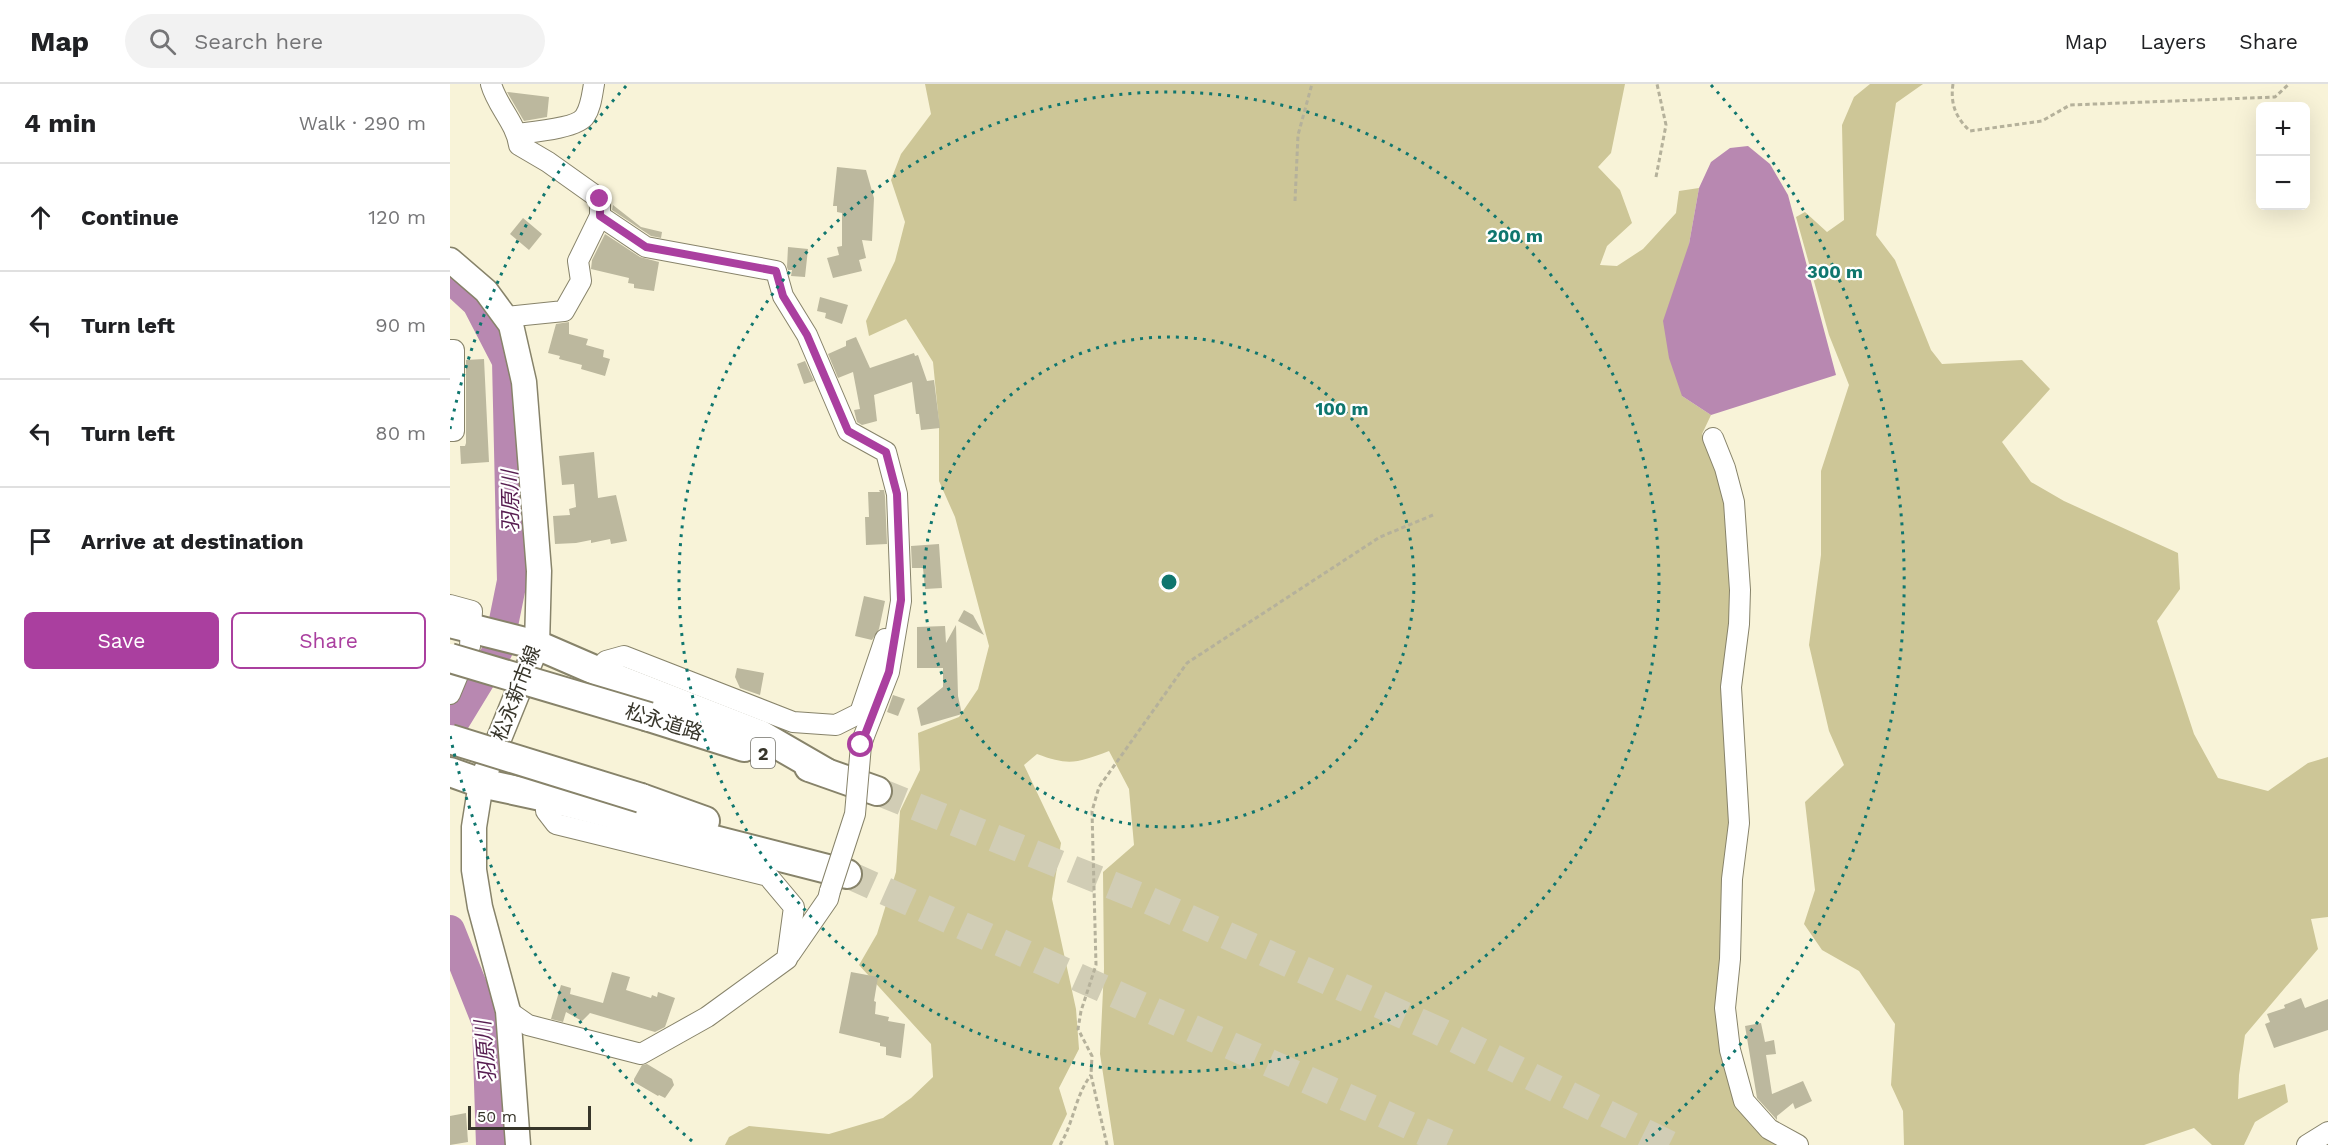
<!DOCTYPE html>
<meta charset="utf-8">
<style>
:root{--surface:#fff;--page:#f2f2f2;--text:#202124;--muted:#757577;--line:#e0e0e0;--accent:#aa3f9f}
body{margin:0;font-family:"Work Sans","Noto Sans JP",sans-serif;background:var(--page);color:var(--text)}
.controls{position:absolute;right:18px;top:18px;display:grid;overflow:hidden;border-radius:9px;box-shadow:0 6px 24px #0002}
.controls button{width:54px;height:54px;display:grid;place-items:center;padding:0;border:0;border-bottom:2px solid var(--line);background:var(--surface);color:var(--text);font:30px sans-serif}
.scale{position:absolute;left:18px;bottom:15px;width:123px;box-sizing:border-box;padding-left:6px;border:3px solid #37352a;border-top:0;font-size:16px;line-height:21px;white-space:nowrap;color:#37352a;-webkit-text-stroke:4px #fff;paint-order:stroke}
.stop{position:absolute;width:18px;height:18px;margin:-14px;border:4px solid #aa3f9f;border-radius:50%;background:#fff}
.stop.end{background:#aa3f9f;border-color:#fff;box-shadow:0 2px 6px #0008}
.list{margin:0;padding:0;list-style:none}
h2{display:flex;justify-content:space-between;align-items:center;height:78px;margin:0;padding:0 24px;font-size:26px}
h2 small{font-size:20px;font-weight:400;color:var(--muted)}
.list li{display:grid;grid-template-columns:39px 1fr auto;gap:18px;align-items:center;box-sizing:border-box;height:108px;padding:0 24px;border-top:2px solid var(--line)}
.list b{display:block;font-size:22px;white-space:nowrap}
.list em{font-size:20px;font-style:normal;color:var(--muted)}
.actions{display:flex;gap:12px;padding:18px 24px}
.actions a{flex:1;padding:14px 0;border:2px solid var(--accent);border-radius:9px;text-align:center;font-size:21px;color:var(--accent)}
.actions .main{background:var(--accent);color:#fff}
.icon{flex:none;width:33px;height:33px;fill:none;stroke:currentColor;stroke-width:2;stroke-linecap:round;stroke-linejoin:round}
.map{position:relative;flex:none;width:1878px;height:1061px;overflow:hidden}
header{display:flex;align-items:center;gap:36px;box-sizing:border-box;height:84px;padding:0 30px;background:var(--surface);border-bottom:2px solid var(--line)}
header strong{font-size:28px}
nav{display:flex;gap:33px;margin-inline-start:auto;font-size:21px}
.search{width:420px;height:54px;background:var(--page);display:flex;align-items:center;gap:15px;box-sizing:border-box;padding:0 21px;border-radius:33px;color:var(--muted);font-size:22px}
main{display:flex}
aside{flex:1;background:var(--surface)}
.map>svg:first-child{display:block}
.green{fill:#cdc697}
.water{fill:#b888b1}
.lines{fill:none;stroke-linecap:round;stroke-linejoin:round}
.river{stroke:#b888b1;stroke-width:30}
.building{fill:#bcb89e}
.highway-tunnel{stroke:#d1cdb5;stroke-width:28;stroke-dasharray:28 14;stroke-linecap:butt}
.minor-casing{stroke:#87836a;stroke-width:22}
.major-casing{stroke:#87836a;stroke-width:27}
.highway-casing{stroke:#87836a;stroke-width:32}
.path{stroke:#b5b19b;stroke-width:3;stroke-dasharray:4.5 3;stroke-linecap:butt}
.minor{stroke:#fff;stroke-width:20}
.major{stroke:#fff;stroke-width:24}
.highway{stroke:#fff;stroke-width:28}
.minor-bridge-casing{stroke:#87836a;stroke-width:22;stroke-linecap:butt}
.highway-bridge-casing{stroke:#87836a;stroke-width:32;stroke-linecap:butt}
.minor-bridge{stroke:#fff;stroke-width:20}
.highway-bridge{stroke:#fff;stroke-width:28}
.route{stroke:#aa3f9f;stroke-width:8}
.ring{fill:none;stroke:#0f766e;stroke-width:3;stroke-dasharray:3 6}
.labels{text-anchor:middle;dominant-baseline:central;stroke-width:4.5;stroke-linejoin:round;paint-order:stroke}
.shield{fill:#fff;stroke:#73726a;stroke-width:1.5}
.shield-label{font-size:18px;font-weight:bold;fill:#37352a}
.street-label{font-size:20px;fill:#37352a;stroke:#fff}
.water-label{font-size:21px;font-style:italic;fill:#571d51;stroke:#fff}
.centre{fill:#0f766e;stroke:#fff;stroke-width:3}
.ring-label{font-size:18px;text-anchor:middle;font-weight:bold;fill:#0f766e;stroke:#fff;stroke-width:4.5;stroke-linejoin:round;paint-order:stroke}
</style>
<header>
<strong>Map</strong>
<div class="search"><svg class="icon" aria-label="search" viewBox="0 0 24 24"><circle cx="10" cy="10" r="6"/><path d="M15 15l6 6"/></svg>Search here</div>
<nav><a>Map</a><a>Layers</a><a>Share</a></nav>
</header>
<main>
<aside>
<h2>4 min<small>Walk · 290 m</small></h2>
<ul class="list">
<li><svg class="icon" aria-label="ahead" viewBox="0 0 24 24"><path d="M12 20V5M6 11l6-6 6 6"/></svg><div><b>Continue</b></div><em>120 m</em></li>
<li><svg class="icon" aria-label="left" viewBox="0 0 24 24"><path d="M17 20v-9H6M10 6l-5 5 5 5"/></svg><div><b>Turn left</b></div><em>90 m</em></li>
<li><svg class="icon" aria-label="left" viewBox="0 0 24 24"><path d="M17 20v-9H6M10 6l-5 5 5 5"/></svg><div><b>Turn left</b></div><em>80 m</em></li>
<li><svg class="icon" aria-label="arrive" viewBox="0 0 24 24"><path d="M6 21V4h12l-3 4 3 4H6"/></svg><div><b>Arrive at destination</b></div></li>
</ul>
<div class="actions"><a class="main">Save</a><a>Share</a></div>
</aside>
<div class="map">
<svg width="1878" height="1061" viewBox="0 0 1878 1061">
<rect width="100%" height="100%" fill="#f8f3d8"/>
<g class="green">
<path d="M475,0H1175L1161,69L1148,83L1170,106L1182,139L1157,162L1150,181L1167,182L1193,165L1226,129L1229,107L1249,104L1239,160L1232,312L1261,331L1252,350L1271,399L1281,451L1284,723L1271,966L1330,1061H664L650,970L654,885L653,788L684,761L679,705L659,667C627,679 619,682 587,670L574,681L611,759L602,815L626,925L629,965L609,1004L617,1030L602,1061H275L279,1053L299,1042L379,1050L433,1034L461,1014L483,993L481,960L409,881L427,850L446,788L450,727L470,686L468,649L509,633L528,605L539,562L505,433L489,397V339L483,278L456,235L419,252L416,237L445,177L455,138L441,96L451,70L481,30Z"/>
<path d="M1420,0H1473L1446,19L1426,151L1445,176L1481,266L1492,280L1572,276L1600,305L1552,358L1581,398L1614,417L1728,469L1730,505L1707,537L1744,650L1768,694L1818,707L1858,679L1878,673V833L1861,835L1868,865L1795,951L1789,991L1788,1015L1835,1000L1838,1018L1805,1038L1794,1061H1762L1744,1044L1694,1061H1454L1453,1027L1441,1001L1445,940L1409,887L1372,866L1354,840L1365,806L1355,718L1394,681L1379,647L1359,561L1371,471V387L1399,301L1379,251L1346,133L1355,128L1377,148L1394,136L1392,41L1404,13Z"/>
</g>
<path class="water" d="M1298,62L1320,80L1338,111L1386,291L1261,331L1232,312L1219,274L1213,237L1239,160L1249,104L1261,78L1280,64Z"/>
<g class="lines">
<g class="river">
<path d="M0,194L27,219L57,277L62,497L48,566L0,645"/>
<path d="M0,846L37,939L41,1061"/>
</g>
</g>
<g class="building">
<path d="M57,8L99,13L97,33L74,37Z"/>
<path d="M387,83L416,86L424,114L422,157L412,156L416,174L409,176L412,187L383,194L377,174L389,171L387,163L392,162V129L387,128V122H383Z"/>
<path d="M163,121L191,143L212,148L211,154L201,152L162,126Z"/>
<path d="M73,134L92,150L79,166L60,150Z"/>
<path d="M155,150L190,173L209,178L204,207L184,204V200L178,199L179,194L141,185L142,176Z"/>
<path d="M338,163L358,165L355,193L341,192L342,186H338L337,183Z"/>
<path d="M370,213L398,221L392,240L375,234L376,229L367,227Z"/>
<path d="M119,238V250L138,255L136,261L154,266L153,273L160,275L155,292L131,285L132,281L109,275L110,272L98,269L106,240Z"/>
<path d="M406,253L420,284L464,269L465,272L468,271L477,297L484,296L490,344L471,346L469,330H466L462,298L424,311L427,337L412,341L407,338L404,326L410,325L403,288L388,294L378,270L396,262V257Z"/>
<path d="M34,275L39,378L11,380L10,362H15L16,359V276Z"/>
<path d="M355,277L364,297L354,300L347,280Z"/>
<path d="M144,368L148,414L166,411L177,457L161,460L160,455L141,459V456L126,459L105,460L103,432L120,431L119,425L126,423L124,400L112,401L109,372Z"/>
<path d="M429,406H434L435,412L437,460L416,461L415,433H419L418,408H430Z"/>
<path d="M489,460L492,504L475,505L473,484H462L461,462Z"/>
<path d="M414,512L435,517L429,545L422,556L405,552Z"/>
<path d="M514,526L523,531L534,551L508,537Z"/>
<path d="M506,541L508,612L512,630L471,642L467,624L493,603V584H467V543L495,542L496,559Z"/>
<path d="M287,584L314,589L310,611L290,604L285,593Z"/>
<path d="M443,611L455,615L448,632L437,628Z"/>
<path d="M162,888L180,893L176,906L201,914L202,911L207,913L208,908L225,914L215,943L205,948L140,929L132,937L116,928L113,938L101,935L111,901L121,904L120,910L153,919Z"/>
<path d="M401,888L428,893L424,917L426,918L425,930L439,933L438,937L455,940L451,974L436,971V963L430,962V959L389,949Z"/>
<path d="M1851,914L1855,924L1878,915V946L1824,964L1815,940L1820,938L1817,930L1835,924L1834,921Z"/>
<path d="M1311,939L1315,958L1324,956L1326,970L1316,971L1322,1010L1353,997L1362,1017L1345,1025L1343,1019L1327,1032V1036L1307,1014L1295,942Z"/>
<path d="M197,980L222,995L224,1001L215,1014L209,1011L208,1012L184,998V995L192,981Z"/>
<path d="M16,1029L18,1058L0,1061V1032Z"/>
</g>
<g class="lines">
<g class="highway-tunnel">
<path d="M427,707L689,812L989,947L1220,1061"/>
<path d="M397,790L1003,1061"/>
</g>
<defs>
<g id="minor">
<path d="M41,0C47,22 66,39 69,61L98,78L150,115V132L128,177L131,197L114,227L55,233"/>
<path d="M67,50C82,48 128,44 135,32C141,23 142,11 144,0"/>
<path d="M150,132L196,163L326,187L333,212L357,251L398,347L436,368L447,410L451,517L439,588L414,652"/>
<path d="M0,266H4V347H0"/>
<path d="M1263,354L1275,384L1284,418L1290,506L1289,540L1281,603L1289,739L1282,795L1280,875L1275,924L1280,966L1294,1017L1319,1045L1348,1061"/>
<path d="M0,521L22,527L20,562L0,610"/>
<path d="M147,587L156,577L174,572L343,638L386,641L410,629L435,555"/>
<path d="M340,870L378,815L380,807"/>
<path d="M58,927L78,941L191,970L257,933L337,875L344,823L318,792L106,740L96,727V713"/>
<path d="M1857,1061L1878,1048"/>
</g>
<path id="major" d="M0,176L36,207L61,241L74,298L89,487L87,561L31,699L24,743V786L30,823L58,927L68,1061"/>
<g id="highway">
<path d="M0,539L87,561L147,587L311,651L375,688"/>
<path d="M199,633L294,663"/>
<path d="M359,683L427,707"/>
<path d="M0,688L31,699L96,713L397,790"/>
<path d="M191,714L255,737"/>
</g>
</defs>
<use href="#minor" class="minor-casing"/>
<use href="#major" class="major-casing"/>
<use href="#highway" class="highway-casing"/>
<g class="path">
<path d="M1503,0C1500,20 1506,34 1520,47L1592,37L1620,21L1825,13L1839,0"/>
<path d="M1206,93L1216,41L1207,0"/>
<path d="M845,117L848,51L862,0"/>
<path d="M610,1061C624,1038 625,1012 641,991"/>
<path d="M657,1061L641,991L642,972L628,945L631,927L646,881L642,727L649,703L737,579L930,453L983,431"/>
</g>
<use href="#minor" class="minor"/>
<use href="#major" class="major"/>
<use href="#highway" class="highway"/>
<defs>
<path id="minor-bridge" d="M380,807L405,730L411,661L414,652"/>
<g id="highway-bridge">
<path d="M0,574L199,633"/>
<path d="M0,655L191,714"/>
</g>
</defs>
<use href="#minor-bridge" class="minor-bridge-casing"/>
<use href="#highway-bridge" class="highway-bridge-casing"/>
<use href="#minor-bridge" class="minor-bridge"/>
<use href="#highway-bridge" class="highway-bridge"/>
</g>
<g class="lines">
<path class="route" d="M150,115V132L196,163L326,187L333,212L357,251L398,347L436,368L447,410L451,516L439,588L411,661"/>
</g>
<g class="ring">
<circle cx="719" cy="498" r="245"/>
<circle cx="719" cy="498" r="490"/>
<path d="M242 1057A735 735 0 0 1 0 651M0 345A735 735 0 0 1 177 1M1261 1A735 735 0 0 1 1196 1057"/>
</g>
<g class="labels">
<rect class="shield" x="301" y="654" width="24" height="30" rx="4.5"/>
<g class="shield-label">
<text x="313" y="669">2</text>
</g>
<g class="street-label">
<text transform="translate(66 609) rotate(-69)">松永新市線</text>
<text transform="translate(214 638) rotate(17)">松永道路</text>
</g>
<g class="water-label">
<text transform="translate(60 418) rotate(-91)">羽原川</text>
<text transform="translate(35 968) rotate(-95)">羽原川</text>
</g>
</g>
<circle cx="719" cy="498" r="9" class="centre"/>
<g class="ring-label">
<text x="1065" y="158">200 m</text>
<text x="1385" y="194">300 m</text>
<text x="892" y="331">100 m</text>
</g>
</svg>
<div class="controls">
<button>+</button>
<button>−</button>
</div>
<div class="scale">50 m</div>
<div class="stop" style="left:411px;top:661px"></div>
<div class="stop end" style="left:150px;top:115px"></div>
</div>
</main>
